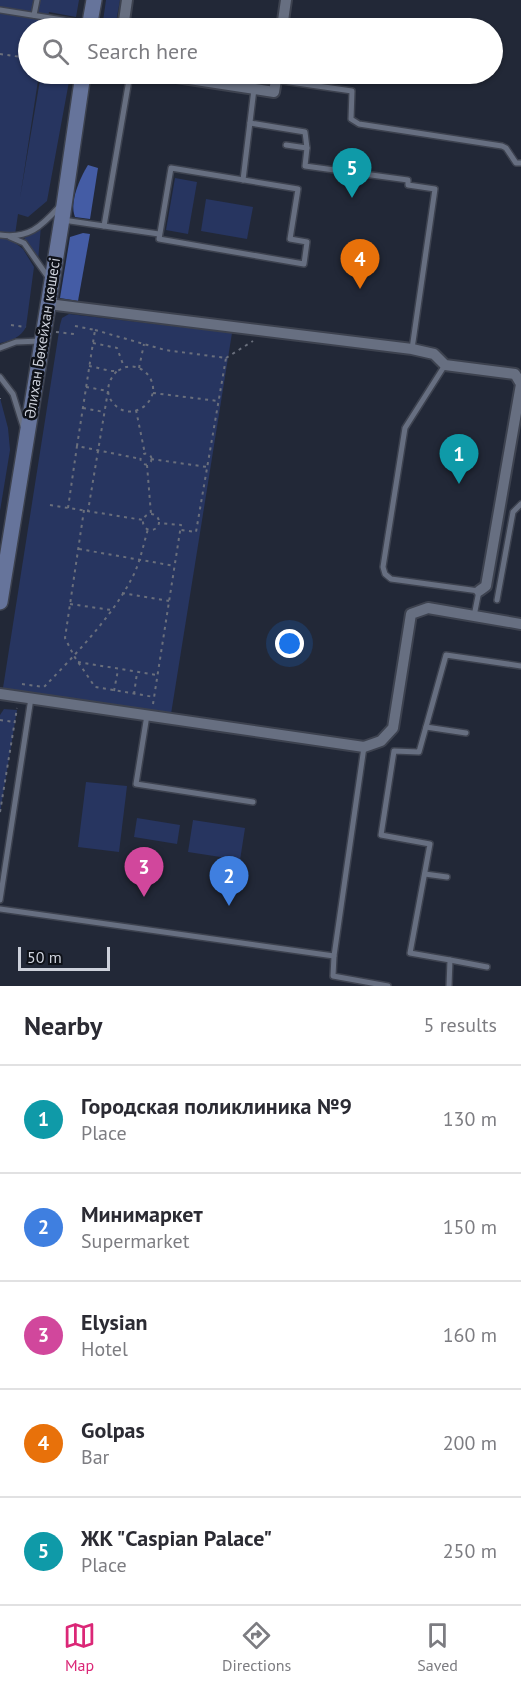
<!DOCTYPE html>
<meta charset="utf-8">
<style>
:root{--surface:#fff;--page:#f7f7f7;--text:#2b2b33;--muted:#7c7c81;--line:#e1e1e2;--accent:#db2777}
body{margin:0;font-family:"PT Sans",sans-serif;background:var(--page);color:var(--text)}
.scale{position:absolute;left:18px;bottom:15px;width:92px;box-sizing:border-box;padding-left:6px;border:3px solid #cdd1db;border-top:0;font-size:16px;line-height:21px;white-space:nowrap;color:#cdd1db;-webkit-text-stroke:4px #0e1118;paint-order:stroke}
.you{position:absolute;left:290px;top:644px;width:21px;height:21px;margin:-15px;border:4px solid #fff;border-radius:50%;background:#1a73e8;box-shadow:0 0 0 9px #1a73e833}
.badge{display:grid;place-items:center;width:39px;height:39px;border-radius:50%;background:var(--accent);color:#fff;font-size:20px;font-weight:700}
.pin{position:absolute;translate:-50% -50px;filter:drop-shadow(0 2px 3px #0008)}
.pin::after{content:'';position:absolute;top:32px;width:21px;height:18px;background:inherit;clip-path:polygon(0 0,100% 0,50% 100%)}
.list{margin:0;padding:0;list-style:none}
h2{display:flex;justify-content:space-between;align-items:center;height:78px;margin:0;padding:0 24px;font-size:26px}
h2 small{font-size:20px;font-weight:400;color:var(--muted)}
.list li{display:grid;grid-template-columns:39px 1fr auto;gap:18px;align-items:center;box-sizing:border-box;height:108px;padding:0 24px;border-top:2px solid var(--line)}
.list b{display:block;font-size:22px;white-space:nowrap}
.list p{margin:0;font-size:20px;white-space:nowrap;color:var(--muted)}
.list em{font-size:20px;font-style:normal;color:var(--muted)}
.icon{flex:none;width:33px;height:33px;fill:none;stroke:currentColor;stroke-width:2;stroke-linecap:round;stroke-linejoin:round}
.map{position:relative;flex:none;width:521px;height:986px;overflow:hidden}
.search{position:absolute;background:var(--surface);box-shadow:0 2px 4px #0004;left:18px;right:18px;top:18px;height:66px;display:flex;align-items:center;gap:15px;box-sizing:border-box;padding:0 21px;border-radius:33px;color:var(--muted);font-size:22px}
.sheet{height:618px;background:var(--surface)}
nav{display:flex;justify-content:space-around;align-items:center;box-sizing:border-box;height:84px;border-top:2px solid var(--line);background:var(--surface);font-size:16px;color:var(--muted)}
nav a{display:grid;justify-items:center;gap:3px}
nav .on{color:var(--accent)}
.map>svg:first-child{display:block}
.green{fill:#273560}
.forest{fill:#445ca5}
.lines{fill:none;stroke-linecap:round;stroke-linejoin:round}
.lane-casing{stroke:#3d424f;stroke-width:8}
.street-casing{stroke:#3d424f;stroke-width:14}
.secondary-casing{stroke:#3d424f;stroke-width:18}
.path{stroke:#6a6f7c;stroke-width:2;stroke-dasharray:3 4.5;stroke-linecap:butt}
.lane{stroke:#676f81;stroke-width:5}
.street{stroke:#676f81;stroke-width:10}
.secondary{stroke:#66749b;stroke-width:15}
.labels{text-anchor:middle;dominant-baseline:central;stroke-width:5;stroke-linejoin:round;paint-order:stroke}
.street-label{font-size:15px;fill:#cdd1db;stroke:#0e1118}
</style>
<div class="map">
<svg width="521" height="986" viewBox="0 0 521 986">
<rect width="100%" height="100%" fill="#222837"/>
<g class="green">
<path d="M0,0H79L76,17L49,12L46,28H28V74H39L20,198L41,74L70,76L47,201L28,217L18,214L14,242L23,249L34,267L26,327C21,337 11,341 0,343Z"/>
<path d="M106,0H120L115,28H102Z"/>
<path d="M175,178L197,182L188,234L166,230Z"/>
<path d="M206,199L253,207L247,239L201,231Z"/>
<path d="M41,226L38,261L24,243L25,234Z"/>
<path d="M69,314L232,333L171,714L3,688L60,325L62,318Z"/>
<path d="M0,398L8,428L10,450L0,511Z"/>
<path d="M4,709L17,710L0,813V715Z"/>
<path d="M86,782L127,786L119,852L78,847Z"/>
<path d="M137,818L180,825L177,844L134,837Z"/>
<path d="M193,820L245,828L240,860L188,852Z"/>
</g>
<g class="forest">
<path d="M88,165L98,168L90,219L75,217C69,202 80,178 88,165Z"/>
<path d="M83,233L90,234L78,301L60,298L70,237Z"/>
</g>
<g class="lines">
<defs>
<g id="lane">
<path d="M0,10L88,24"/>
<path d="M34,15L37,0"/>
<path d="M276,80L352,91L351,119L359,124L502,146L506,148L516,163H521"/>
<path d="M250,123L305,132L307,148L286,145"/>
<path d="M307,148L305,166L408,180V185L435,189L412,349"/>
<path d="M171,168L298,189L290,239L307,242L304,264L159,239Z"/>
<path d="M243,180L254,89"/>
<path d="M63,220L104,226L130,74"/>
<path d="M104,226L159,234"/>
<path d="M0,235C28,239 41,227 59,207"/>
<path d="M10,237L24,243L48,277"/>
<path d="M0,348L16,342L40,341"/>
<path d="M445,365L405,428L383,567L385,574L391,579L479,591L474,616"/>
<path d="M0,377L13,394L23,426"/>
<path d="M497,600L513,512L521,504"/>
<path d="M147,715L136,784L253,802"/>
<path d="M426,727L466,733"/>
<path d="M425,874L447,877"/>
<path d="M0,900L31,698"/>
<path d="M0,909L334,956L364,747"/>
<path d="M334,956L333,976L388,986"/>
<path d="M450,960L487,967"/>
<path d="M449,986L450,960L410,953L430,844L381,835L394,751L419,752L446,655L521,666"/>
</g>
<g id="street">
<path d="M123,28L127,0"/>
<path d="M282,28L286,0"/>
<path d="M157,74L274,92L277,74"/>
<path d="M48,304L412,349L434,354L445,365L515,374L521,384L486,586L479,591"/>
<path d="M0,694L364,747L381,741L393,728L411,614L428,608L521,624"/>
</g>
<g id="secondary">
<path d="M89,28L94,0"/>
<path d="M0,602L62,219L83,74"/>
</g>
</defs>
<use href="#lane" class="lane-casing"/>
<use href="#street" class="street-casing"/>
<use href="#secondary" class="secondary-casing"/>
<g class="path">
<path d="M0,54L28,58"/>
<path d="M11,325L26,327"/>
<path d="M75,326L95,330L77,446L141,459"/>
<path d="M95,330L165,350L226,358L196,532L181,530"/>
<path d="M56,332L74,334"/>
<path d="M93,343L117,348L124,367"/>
<path d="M226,358L253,341"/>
<path d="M89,366C97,367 109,372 117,371C120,370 123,368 126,367C135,365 145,369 150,378C163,400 132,424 114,404C104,394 108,380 117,371"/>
<path d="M139,368L144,344"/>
<path d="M86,387L108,391L88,511"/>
<path d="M153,393L218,401"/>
<path d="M0,399V398"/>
<path d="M83,408L104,412"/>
<path d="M136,410L145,454"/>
<circle cx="146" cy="459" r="5.5"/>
<path d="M151,459L207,467"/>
<path d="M147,465L151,514"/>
<path d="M50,505L143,520"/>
<path d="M68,508L77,446"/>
<path d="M84,510L65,638L74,656L95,687L154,697"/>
<circle cx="151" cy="522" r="8"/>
<path d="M79,549L175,566"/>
<path d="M122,593L169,601"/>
<path d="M70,604L111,610"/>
<path d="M78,662L157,675"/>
<path d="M22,684L44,687C74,656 112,617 132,578C140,563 143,546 148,529"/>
<path d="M114,691L118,670"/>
<path d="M134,694L137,673"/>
<path d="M153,704L181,525L159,523"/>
<path d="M0,720L15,722"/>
<path d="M0,812L17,708"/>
</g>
<use href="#lane" class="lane"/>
<use href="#street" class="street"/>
<use href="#secondary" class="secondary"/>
</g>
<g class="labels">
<g class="street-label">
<text transform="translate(42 338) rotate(-81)">Әлихан Бөкейхан көшесі</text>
</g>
</g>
</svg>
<div class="scale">50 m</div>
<div class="you"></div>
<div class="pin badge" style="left:459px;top:484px;background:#0f9aa8">1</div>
<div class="pin badge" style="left:229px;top:906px;background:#3f7fe0">2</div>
<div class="pin badge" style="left:144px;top:897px;background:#d1479c">3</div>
<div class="pin badge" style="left:360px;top:289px;background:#e8710a">4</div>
<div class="pin badge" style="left:352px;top:198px;background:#0f9aa8">5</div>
<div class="search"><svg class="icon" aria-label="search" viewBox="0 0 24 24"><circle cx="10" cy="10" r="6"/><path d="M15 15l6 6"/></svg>Search here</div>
</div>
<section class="sheet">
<h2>Nearby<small>5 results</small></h2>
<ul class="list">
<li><span class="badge" style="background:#0f9aa8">1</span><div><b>Городская поликлиника №9</b><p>Place</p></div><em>130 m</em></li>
<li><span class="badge" style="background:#3f7fe0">2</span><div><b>Минимаркет</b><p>Supermarket</p></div><em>150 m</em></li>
<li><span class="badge" style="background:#d1479c">3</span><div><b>Elysian</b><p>Hotel</p></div><em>160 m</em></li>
<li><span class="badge" style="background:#e8710a">4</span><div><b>Golpas</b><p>Bar</p></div><em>200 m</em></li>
<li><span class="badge" style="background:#0f9aa8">5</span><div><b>ЖК &quot;Caspian Palace&quot;</b><p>Place</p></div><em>250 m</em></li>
</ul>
</section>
<nav>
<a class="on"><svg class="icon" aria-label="map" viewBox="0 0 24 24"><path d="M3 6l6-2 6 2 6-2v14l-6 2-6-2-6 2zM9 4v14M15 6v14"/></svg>Map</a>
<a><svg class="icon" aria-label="directions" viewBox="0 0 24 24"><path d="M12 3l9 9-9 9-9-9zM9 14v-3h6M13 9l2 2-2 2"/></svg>Directions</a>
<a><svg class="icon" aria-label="saved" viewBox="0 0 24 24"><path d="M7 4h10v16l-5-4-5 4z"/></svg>Saved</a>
</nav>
